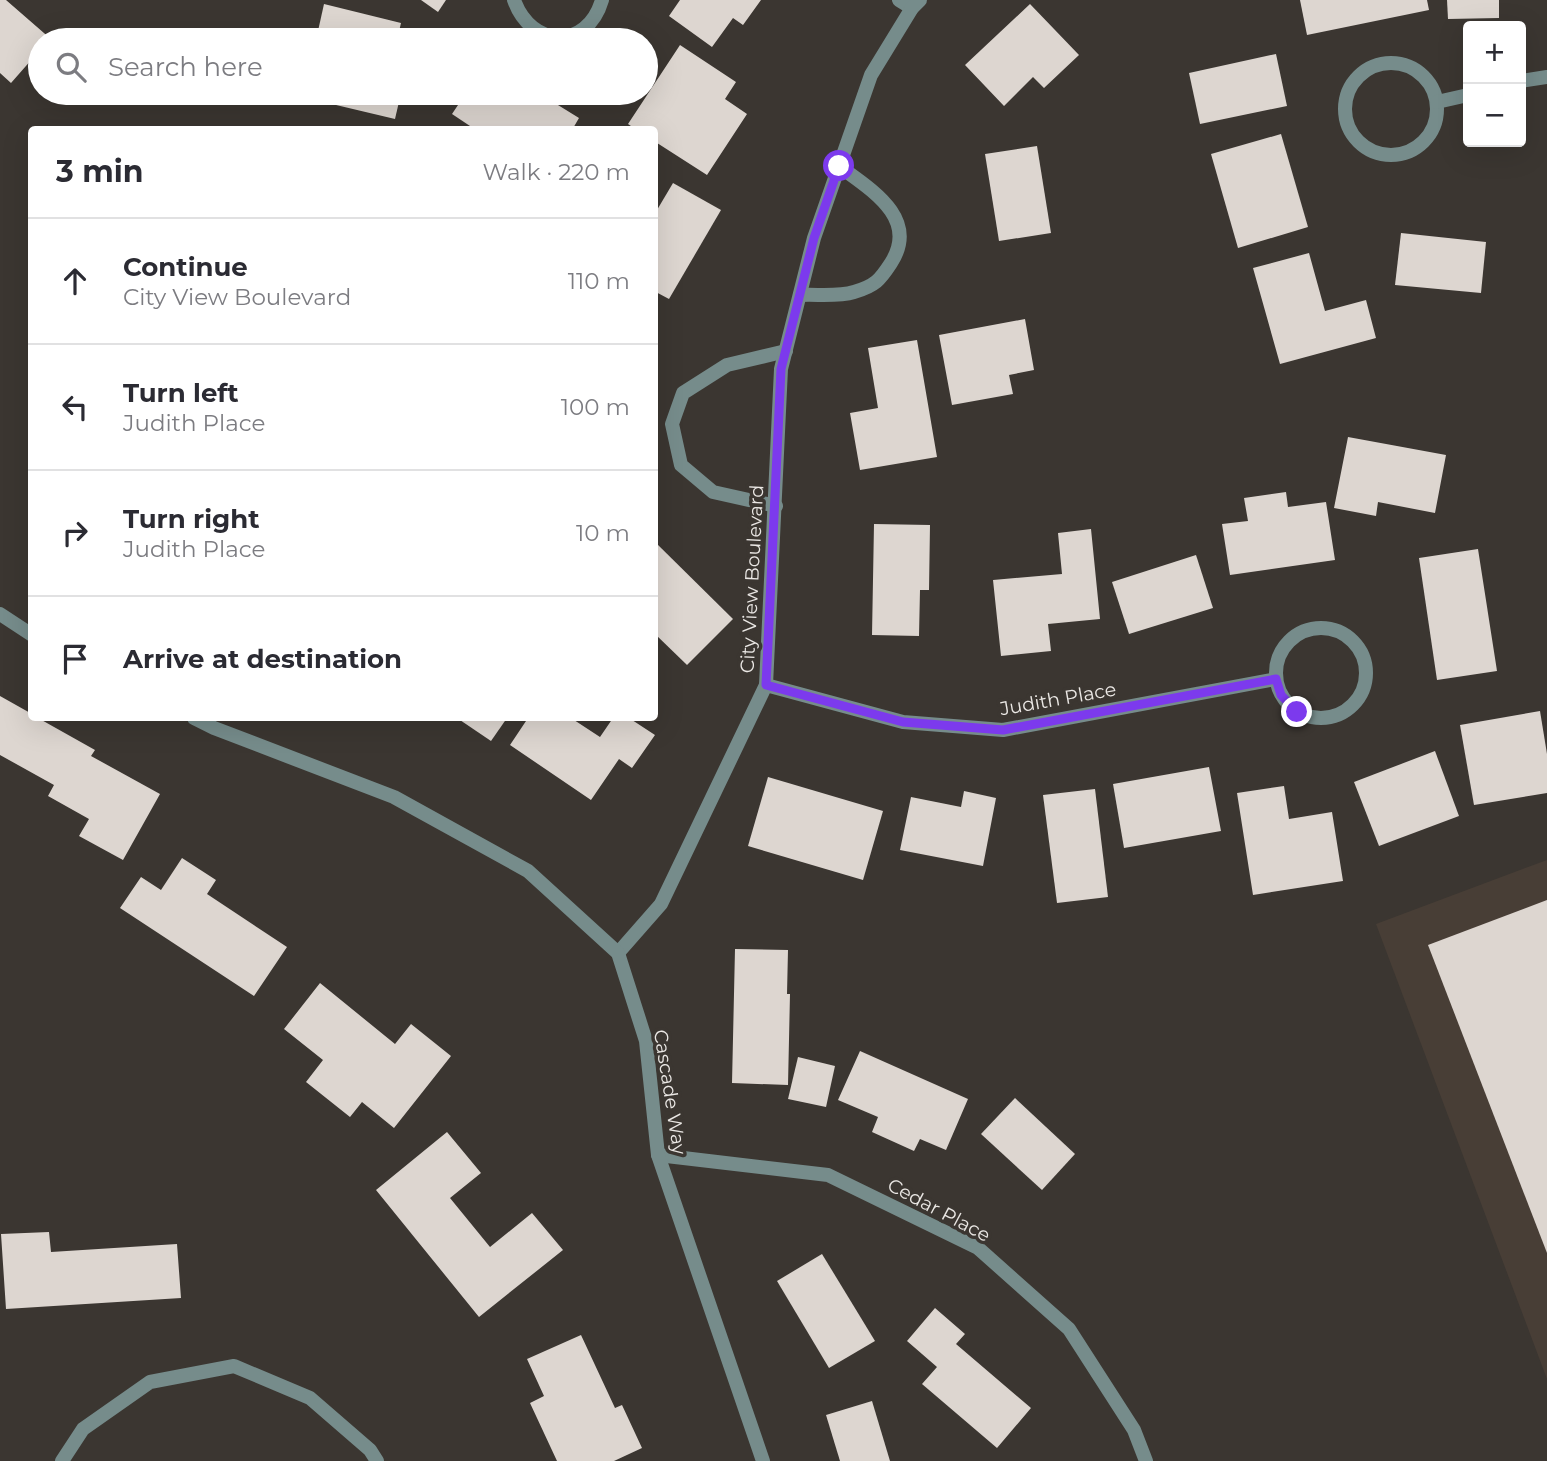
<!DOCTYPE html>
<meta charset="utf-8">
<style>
:root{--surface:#fff;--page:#f7f7f7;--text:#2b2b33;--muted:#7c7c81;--line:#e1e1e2}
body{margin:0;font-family:Montserrat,sans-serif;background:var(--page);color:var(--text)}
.controls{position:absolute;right:21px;top:21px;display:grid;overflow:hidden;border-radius:7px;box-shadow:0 7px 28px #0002}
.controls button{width:63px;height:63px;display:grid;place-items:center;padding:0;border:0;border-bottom:2px solid var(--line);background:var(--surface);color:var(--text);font:35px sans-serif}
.stop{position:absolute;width:21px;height:21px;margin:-16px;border:5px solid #7c3aed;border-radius:50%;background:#fff}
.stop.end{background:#7c3aed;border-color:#fff;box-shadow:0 2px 7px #0008}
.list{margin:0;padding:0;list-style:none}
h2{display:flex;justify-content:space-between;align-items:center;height:91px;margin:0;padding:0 28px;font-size:30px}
h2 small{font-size:23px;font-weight:400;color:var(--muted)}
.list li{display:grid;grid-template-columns:46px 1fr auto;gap:21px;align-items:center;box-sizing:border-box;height:126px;padding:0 28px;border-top:2px solid var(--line)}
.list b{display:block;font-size:26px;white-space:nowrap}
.list p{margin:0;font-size:23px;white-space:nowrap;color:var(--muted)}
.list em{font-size:23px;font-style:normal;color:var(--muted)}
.icon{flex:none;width:38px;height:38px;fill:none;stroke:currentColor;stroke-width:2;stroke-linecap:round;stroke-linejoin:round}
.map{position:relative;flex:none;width:1547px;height:1461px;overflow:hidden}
.search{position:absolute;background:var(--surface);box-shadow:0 7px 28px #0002;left:28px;top:28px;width:630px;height:77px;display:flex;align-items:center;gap:18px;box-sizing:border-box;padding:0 24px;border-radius:38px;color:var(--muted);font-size:26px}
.panel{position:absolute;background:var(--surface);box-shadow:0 7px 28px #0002;left:28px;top:126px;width:630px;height:595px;border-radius:7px}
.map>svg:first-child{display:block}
.built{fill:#483e36}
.building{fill:#ddd6d0}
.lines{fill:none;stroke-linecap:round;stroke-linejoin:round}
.service{stroke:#768c8b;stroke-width:14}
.minor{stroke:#768c8b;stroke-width:14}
.tertiary{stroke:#768c8b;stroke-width:14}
.route{stroke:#7c3aed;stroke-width:9}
.labels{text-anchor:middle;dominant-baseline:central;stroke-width:7;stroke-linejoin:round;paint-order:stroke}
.street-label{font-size:19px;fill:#ebe8e5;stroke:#3b3631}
</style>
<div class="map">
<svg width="1547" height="1461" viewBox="0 0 1547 1461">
<rect width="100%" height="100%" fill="#3b3631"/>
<path class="built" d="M1547,860V1379L1376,924Z"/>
<g class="building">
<path d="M0,0H6L52,40H40V50L11,83L0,73Z"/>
<path d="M421,0H446L438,12Z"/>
<path d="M680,0H761L743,25L733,18L712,47L669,16Z"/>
<path d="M1300,0H1427L1429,10L1307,35Z"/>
<path d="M1447,0H1499V18L1448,19Z"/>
<path d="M324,4L401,23L397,40H316Z"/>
<path d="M1030,4L1079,55L1044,88L1033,77L1004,106L965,65Z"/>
<path d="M680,45L736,82L725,99L747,114L707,175L654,141V130H637L628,124Z"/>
<path d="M1276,54L1287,106L1200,124L1189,73Z"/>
<path d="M317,93H401L395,119L315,100Z"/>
<path d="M466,93H548L545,97L579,118L572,130H476L452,114Z"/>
<path d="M1281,134L1308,227L1238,248L1211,154Z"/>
<path d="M1037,146L1051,233L999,241L985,154Z"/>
<path d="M673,183L721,210L669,299L654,291V215Z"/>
<path d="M1401,233L1486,242L1481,293L1395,285Z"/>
<path d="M1309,253L1325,311L1366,300L1376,338L1280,364L1253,268Z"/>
<path d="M1025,319L1034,370L1009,375L1013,394L952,405L939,335Z"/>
<path d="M917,340L937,457L860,470L850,413L878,408L868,348Z"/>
<path d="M1348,437L1446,455L1435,513L1378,502L1376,516L1334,508Z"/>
<path d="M1286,492L1288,507L1326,502L1335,560L1230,575L1222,524L1248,521L1244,498Z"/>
<path d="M874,524L930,525L929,590H920L919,636L872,635Z"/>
<path d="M1091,529L1100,619L1048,624L1051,651L1001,656L993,580L1062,574L1058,533Z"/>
<path d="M654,541L733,619L687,665L654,633Z"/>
<path d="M1478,549L1497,671L1437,680L1419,558Z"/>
<path d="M1196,555L1213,608L1129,634L1112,582Z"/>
<path d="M0,696L32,714V718H38L95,750L91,756L160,794L123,860L79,836L89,819L48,796L54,785L0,755Z"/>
<path d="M1540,711L1547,754V793L1474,805L1460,725Z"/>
<path d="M457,718H507L491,741Z"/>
<path d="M528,718H571L600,737L613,718H629L655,735L632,768L619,759L591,800L510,745Z"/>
<path d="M1435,751L1459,816L1379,846L1354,782Z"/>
<path d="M1209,767L1221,831L1124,848L1113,784Z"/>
<path d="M768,777L883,811L863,880L748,846Z"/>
<path d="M1284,786L1289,819L1332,812L1343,881L1253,895L1237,793Z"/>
<path d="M1095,789L1108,897L1057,903L1043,795Z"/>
<path d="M964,791L996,798L983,866L900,850L911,797L961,807Z"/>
<path d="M182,858L216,880L207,894L287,947L254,996L120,908L141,877L161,890Z"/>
<path d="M1547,900V1253L1428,945Z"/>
<path d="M735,949L788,950L787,994H790L788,1085L732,1083Z"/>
<path d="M320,983L395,1044L411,1024L451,1056L394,1128L362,1102L350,1117L306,1082L323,1060L284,1029Z"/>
<path d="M860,1051L968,1099L946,1150L920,1139L914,1151L872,1132L878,1117L838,1100Z"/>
<path d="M798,1057L835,1066L826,1107L788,1099Z"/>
<path d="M1015,1098L1075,1154L1042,1190L981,1134Z"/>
<path d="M447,1132L481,1173L450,1198L490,1247L532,1213L563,1250L479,1317L376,1190Z"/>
<path d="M49,1232L51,1252L177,1244L181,1298L6,1309L1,1234Z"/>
<path d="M822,1254L875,1341L829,1368L777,1281Z"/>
<path d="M935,1308L965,1334L956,1344L1031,1408L997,1448L922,1384L937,1367L907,1341Z"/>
<path d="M581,1335L615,1408L622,1405L642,1448L614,1461H557L530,1403L544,1396L527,1359Z"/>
<path d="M872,1401L890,1461H840L826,1415Z"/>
</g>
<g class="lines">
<path class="service" d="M776,506L713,492L681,465L672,424L683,393L727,365L786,351"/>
<g class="minor">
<path d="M514,0C531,48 587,51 602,0"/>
<path d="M899,0L912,8"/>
<circle cx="1391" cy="109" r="46"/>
<path d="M1521,81L1547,77"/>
<path d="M1437,102L1468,95"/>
<path d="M800,295C817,294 838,297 854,292C875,286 880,280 891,263C920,218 870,189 839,166"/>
<circle cx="1321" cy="673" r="45"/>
<path d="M766,685L903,722L1003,730L1276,679"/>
<path d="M618,953L661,904L766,685L781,369L814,238L871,75L912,8L920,0"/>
<path d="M658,1155L828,1175L978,1248L1069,1329L1134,1430L1146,1461"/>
<path d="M62,1461L83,1429L150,1382L234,1366L310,1398L370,1450L377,1461"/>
</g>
<g class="tertiary">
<path d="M0,614L32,635"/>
<path d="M194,718L214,728L394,797L528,871L618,953L646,1041L658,1155L763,1461"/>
</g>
</g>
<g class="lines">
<path class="route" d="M839,166L814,238L781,369L766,685L903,722L1003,730L1276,679L1281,695L1297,712"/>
</g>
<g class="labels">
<g class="street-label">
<text transform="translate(752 579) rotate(-87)">City View Boulevard</text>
<text transform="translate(1058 699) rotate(-10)">Judith Place</text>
<text transform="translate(670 1092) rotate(81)">Cascade Way</text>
<text transform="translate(939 1210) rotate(28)">Cedar Place</text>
</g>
</g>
</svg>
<div class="controls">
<button>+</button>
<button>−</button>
</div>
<div class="stop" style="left:839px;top:166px"></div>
<div class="stop end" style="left:1297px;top:712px"></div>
<div class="search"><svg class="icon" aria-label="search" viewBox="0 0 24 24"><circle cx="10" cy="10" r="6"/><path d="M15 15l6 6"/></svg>Search here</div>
<section class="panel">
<h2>3 min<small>Walk · 220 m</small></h2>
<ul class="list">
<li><svg class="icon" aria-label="ahead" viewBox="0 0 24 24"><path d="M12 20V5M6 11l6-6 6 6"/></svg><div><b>Continue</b><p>City View Boulevard</p></div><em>110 m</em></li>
<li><svg class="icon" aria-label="left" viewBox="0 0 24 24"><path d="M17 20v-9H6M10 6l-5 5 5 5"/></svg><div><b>Turn left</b><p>Judith Place</p></div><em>100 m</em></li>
<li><svg class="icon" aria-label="right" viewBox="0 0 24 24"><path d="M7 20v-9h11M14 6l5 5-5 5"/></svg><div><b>Turn right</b><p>Judith Place</p></div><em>10 m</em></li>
<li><svg class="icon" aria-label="arrive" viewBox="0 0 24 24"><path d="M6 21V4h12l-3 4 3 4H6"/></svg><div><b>Arrive at destination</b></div></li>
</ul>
</section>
</div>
